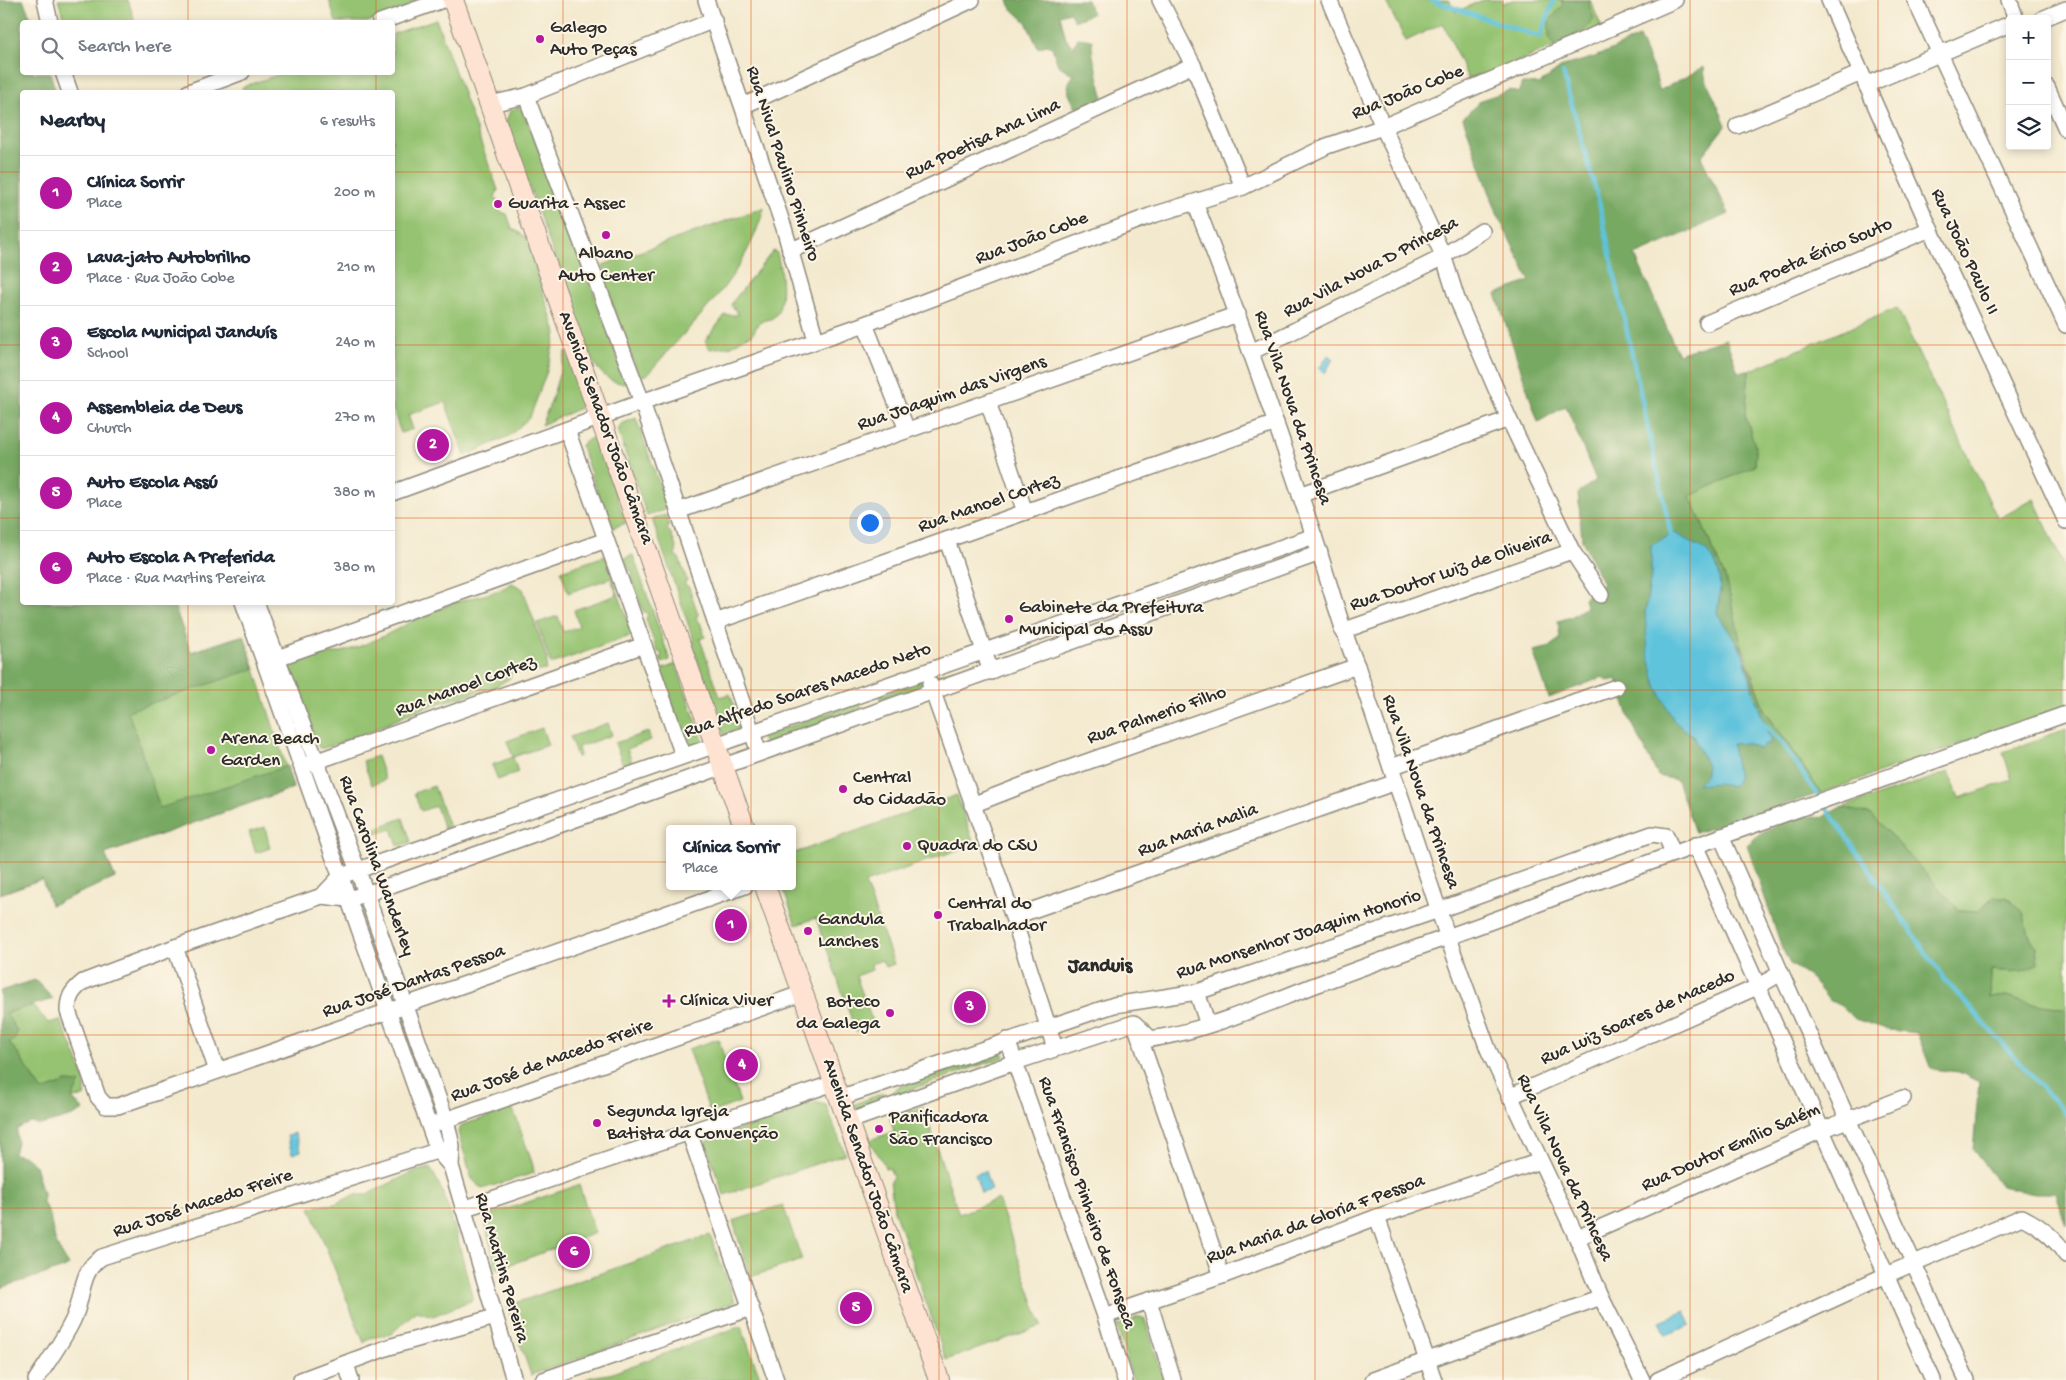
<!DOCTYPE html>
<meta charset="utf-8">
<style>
:root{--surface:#fff;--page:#f6f6f7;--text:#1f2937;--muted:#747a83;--line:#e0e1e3;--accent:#b5179e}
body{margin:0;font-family:"Gochi Hand",sans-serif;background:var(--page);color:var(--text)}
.controls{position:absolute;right:15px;top:15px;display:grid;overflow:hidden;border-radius:5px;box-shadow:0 2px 8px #0003}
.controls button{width:45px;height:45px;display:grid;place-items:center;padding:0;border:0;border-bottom:1px solid var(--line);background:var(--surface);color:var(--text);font:25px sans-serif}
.you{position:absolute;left:869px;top:522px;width:18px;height:18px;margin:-12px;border:4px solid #fff;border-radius:50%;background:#1a73e8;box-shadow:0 0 0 8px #1a73e833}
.badge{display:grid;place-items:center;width:32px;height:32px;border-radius:50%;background:var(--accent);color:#fff;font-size:16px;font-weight:700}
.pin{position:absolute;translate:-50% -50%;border:2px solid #fff;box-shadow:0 1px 5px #0006}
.popup{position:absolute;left:666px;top:825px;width:130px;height:65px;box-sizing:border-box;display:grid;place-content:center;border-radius:5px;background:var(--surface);filter:drop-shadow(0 1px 4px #0005);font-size:16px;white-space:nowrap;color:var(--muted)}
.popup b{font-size:19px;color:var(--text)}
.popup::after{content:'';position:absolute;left:50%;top:100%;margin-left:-10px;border:10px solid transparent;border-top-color:var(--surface)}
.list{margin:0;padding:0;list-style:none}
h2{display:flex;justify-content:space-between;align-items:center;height:65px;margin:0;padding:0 20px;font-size:21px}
h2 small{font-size:16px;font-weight:400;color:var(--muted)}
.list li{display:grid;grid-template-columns:32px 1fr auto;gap:15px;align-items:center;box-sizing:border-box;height:75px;padding:0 20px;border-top:1px solid var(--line)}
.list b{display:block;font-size:19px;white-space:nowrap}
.list p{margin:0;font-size:16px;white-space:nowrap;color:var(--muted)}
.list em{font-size:16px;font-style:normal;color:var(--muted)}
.icon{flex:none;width:28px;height:28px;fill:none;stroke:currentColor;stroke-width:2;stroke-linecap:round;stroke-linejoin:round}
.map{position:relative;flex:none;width:2066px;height:1380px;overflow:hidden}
.search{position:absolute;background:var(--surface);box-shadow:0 2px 8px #0003;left:20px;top:20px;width:375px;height:55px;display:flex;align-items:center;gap:12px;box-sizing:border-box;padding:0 18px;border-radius:5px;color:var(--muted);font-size:19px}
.panel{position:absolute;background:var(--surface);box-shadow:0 2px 8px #0003;left:20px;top:90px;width:375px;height:515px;border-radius:5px}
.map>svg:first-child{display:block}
.green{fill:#95c371;stroke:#60774e}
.forest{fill:#78a963;stroke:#526a47;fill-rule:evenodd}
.water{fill:#5ec3dc;stroke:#447784}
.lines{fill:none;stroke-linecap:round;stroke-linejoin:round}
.stream{stroke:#5ec3dc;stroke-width:4.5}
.street-casing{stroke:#8f8a7c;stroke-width:18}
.secondary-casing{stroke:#8f8a7c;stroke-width:22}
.street{stroke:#fff;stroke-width:15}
.secondary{stroke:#fee3d2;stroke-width:20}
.grid{fill:none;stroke:#df570e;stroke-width:1;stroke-opacity:0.55}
.poi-dot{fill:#b5179e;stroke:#fcf5e5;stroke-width:2}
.labels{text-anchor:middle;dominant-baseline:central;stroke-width:4;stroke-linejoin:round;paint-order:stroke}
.poi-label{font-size:19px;fill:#2b2b2b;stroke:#fcf5e5;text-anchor:start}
.street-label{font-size:19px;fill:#2b2b2b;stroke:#fcf5e5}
.neighbourhood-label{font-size:20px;font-weight:bold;fill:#2b2b2b;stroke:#fcf5e5}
</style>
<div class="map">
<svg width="2066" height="1380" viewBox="0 0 2066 1380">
<rect width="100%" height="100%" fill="#fcf5e5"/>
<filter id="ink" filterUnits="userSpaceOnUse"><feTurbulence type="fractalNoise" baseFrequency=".02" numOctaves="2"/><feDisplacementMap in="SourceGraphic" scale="10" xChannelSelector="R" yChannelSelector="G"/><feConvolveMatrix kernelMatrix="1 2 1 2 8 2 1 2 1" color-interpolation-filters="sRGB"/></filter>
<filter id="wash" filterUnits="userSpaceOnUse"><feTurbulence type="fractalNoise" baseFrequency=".0096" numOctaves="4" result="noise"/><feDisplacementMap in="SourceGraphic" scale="20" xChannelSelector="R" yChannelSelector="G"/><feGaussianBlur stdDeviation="1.12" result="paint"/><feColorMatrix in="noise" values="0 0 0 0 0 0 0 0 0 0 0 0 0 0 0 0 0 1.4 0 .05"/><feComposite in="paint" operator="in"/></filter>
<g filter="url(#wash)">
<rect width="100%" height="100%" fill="#f3e9ce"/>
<g class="green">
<path d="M58,0H128L135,22H65Z"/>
<path d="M329,0H431L367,22H336Z"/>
<path d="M1385,0H1449L1455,12L1483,0H1502L1503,4L1512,0H1590L1602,28L1469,81L1443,23L1406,41Z"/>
<path d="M436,19L498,190L495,197L501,205L499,206L501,212L507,214L512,228L526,237L556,333L547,371L530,417L509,436L465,456L445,402L408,415L413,429L401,433L393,410L392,92H244L242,87L283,73L392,72L393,34Z"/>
<path d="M518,107L523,111L576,243L626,383C609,384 600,373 591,358L506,122L510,111Z"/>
<path d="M762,208H764C744,281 694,319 647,375L639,376L608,294L603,265Z"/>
<path d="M773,251L777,253C781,269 786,303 775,316C770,321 766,319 761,322C757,324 754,332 752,335L745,337L732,346L710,349L705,341L725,315H739L731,305L734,300Z"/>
<path d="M1897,308L1998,519L2034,499L2066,570V707L1821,793L1764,709L1739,636L1727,582L1690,496L1755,466L1756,449L1745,415L1749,371Z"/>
<path d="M566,351L585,399V406L541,425L551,402Z"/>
<path d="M636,418L668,509L647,516L618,431L621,424Z"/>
<path d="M591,438L597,441L626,523L610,529L581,445Z"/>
<path d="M665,515L669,525L667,530L671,533L677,550L675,555L679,558L687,580L684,584L689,587L698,614L696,619L700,622L705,637L700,639L720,697L730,694L742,728L724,735L691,642L694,641L652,519Z"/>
<path d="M633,555L670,660L662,663L660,659L662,654L657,651L646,619L648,614L643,611L631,577L633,572L629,570L625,558Z"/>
<path d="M605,556L633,635L551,664L537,623L558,616L563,632L579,627L574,610L617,595L611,578L568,593L561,571Z"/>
<path d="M512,583L523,589L547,659L546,670L526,673L512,671L510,678L497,686L420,709L363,735L324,748H319L292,677L289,663C306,655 326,656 345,651C383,641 417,615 454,603C474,596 495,595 512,583Z"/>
<path d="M0,586L22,602L173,603L191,652L244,635L293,788L105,854L115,878L51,905L42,879L0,894Z"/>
<path d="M978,661L980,668L882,702L880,700V695Z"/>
<path d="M676,664L703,741L688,748L660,670Z"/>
<path d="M860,702L862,709L765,744L762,739V736Z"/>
<path d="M608,723L612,735L578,747L580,756L577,757L570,737Z"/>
<path d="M542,728L548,745L513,757L518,772L498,780L492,765L513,757L507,741Z"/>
<path d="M2066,729V1010L2057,1007L2027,1003L2008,996L1990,998L1991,970L2014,972L2036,947L2029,935L2023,913L2007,897H1994L1979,911L1959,910L1872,815L1841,808L1949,772L1959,798L2012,780L2003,752Z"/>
<path d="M648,732L651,740L627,749L632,762L623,765L615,743Z"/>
<path d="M377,756L385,780L372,785L363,761Z"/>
<path d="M434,786L449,827L444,829L436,806L421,811L414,793Z"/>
<path d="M957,795L974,844L865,883L894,964L885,967L882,960L871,964L872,970L856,976L874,1026L856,1032L816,918L796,925L782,886H792V854Z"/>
<path d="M403,818L411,842L398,846L392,829L376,834L374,829Z"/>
<path d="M265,827L270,848L256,853L249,832Z"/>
<path d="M33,1005L48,1023L60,1020C67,1037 91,1080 84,1097L72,1098L79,1083L67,1082L43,1091C35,1081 20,1054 11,1048L5,1013Z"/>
<path d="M718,1039L740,1102L710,1113L688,1049Z"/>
<path d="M1002,1051L1004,1057L898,1094L892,1092L896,1088Z"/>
<path d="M883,1093L886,1095L885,1099L857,1110L853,1108L855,1104Z"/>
<path d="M816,1102L826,1105L845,1154L724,1195L705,1142Z"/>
<path d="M923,1106L959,1214L998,1199L1042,1326L946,1360L894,1210L890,1181L893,1177L890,1169L885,1168C881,1154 873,1151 869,1140L894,1132L890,1118Z"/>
<path d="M513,1109L533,1165L534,1173L482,1189L472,1179L458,1132L462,1125Z"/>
<path d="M430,1168C450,1197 464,1265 473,1300L433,1316L416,1311L391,1334L370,1338L364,1343L310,1207L335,1204L354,1195H366L413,1172Z"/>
<path d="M579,1185L595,1233L496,1270L486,1226L492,1214Z"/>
<path d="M783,1205L802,1260L750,1277L733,1221Z"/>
<path d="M710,1235L735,1302L531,1375L507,1306Z"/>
<path d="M1138,1317H1141L1145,1320L1164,1380H1133L1117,1326Z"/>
<path d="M741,1326L761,1380H584C597,1373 607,1377 620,1370Z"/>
</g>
<g class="forest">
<path d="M0,0H23L33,22H22V72L50,73L56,92H22V602L173,603L191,652L244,635L254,669L128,711L160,808L287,766L293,788L105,854L115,878L51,905L42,879L0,894Z"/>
<path d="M1008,0H1087L1092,14L1074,21L1070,12L1060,15L1066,39L1073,47L1078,38L1092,40C1091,60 1100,77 1103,97C1095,106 1087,109 1075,107L1069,94L1068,83L1074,75L1058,65L1052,47L1046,45L1038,48L1026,22L1011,8Z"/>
<path d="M1561,0H1590L1589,5L1594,19L1586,29L1555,47L1549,37V21L1563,5Z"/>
<path d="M1639,37L1656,76L1659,91L1704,67L1705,77L1726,125L1701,157L1729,214L1635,255L1678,354L1726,339L1738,372L1749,371L1745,415L1756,449L1755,466L1690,496L1727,582L1743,653L1764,709L1821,793L1695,833L1677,780L1658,776L1629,717L1617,679L1608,681L1603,677L1549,698L1533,651L1547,648L1560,639L1558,621L1571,617L1586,607L1584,598L1603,584L1582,540L1578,493L1596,480L1566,406L1538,422L1496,294L1530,281L1498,216L1463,118L1481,100L1510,90L1518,93L1522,83L1539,84L1563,66L1595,57ZM1675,533L1687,541L1721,592L1717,613L1743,653L1755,697L1771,742L1759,749L1747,743L1732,744L1738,779L1697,785L1705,776L1707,766L1693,736L1645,613L1651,575V546Z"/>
<path d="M1841,807L1872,815L1959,910L1979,911L1994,897H2006L2023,912L2029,935L2036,947L2038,963C2024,975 2009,971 1991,970L1990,998L2008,996L2027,1003L2057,1007L2066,1010V1226L2056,1193H2034L2001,1186L1973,1150L1979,1082L1959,1072L1931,1069L1917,1033L1890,1030L1855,1019L1843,1007L1829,1000L1808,975L1790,964L1782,948L1747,845L1755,837L1790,819L1807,816L1821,818Z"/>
<path d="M35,980L53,999L6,1013L17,1031L15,1039L9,1043L18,1053L24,1065L43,1091L67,1082L80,1083L72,1098L84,1110L73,1116L41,1125L30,1123L17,1129V1142L14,1154L27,1157L35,1165L43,1194V1203L49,1213L56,1244L69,1265L64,1268L0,1288V991Z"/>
</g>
<g class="water">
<path d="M1328,355L1333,359L1325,373L1319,369Z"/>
<path d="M1675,533C1685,540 1697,544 1706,551C1724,564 1720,594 1717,613L1743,653L1755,697L1771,742L1759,749L1747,743L1732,744L1738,779L1732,787L1718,783L1696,785L1705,776L1707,766L1693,736L1674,721L1656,685L1648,653L1645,613L1651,575V545Z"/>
<path d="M295,1133L301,1151L292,1154L287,1136Z"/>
<path d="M985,1171L991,1190L981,1193L975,1174Z"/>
<path d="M1685,1311L1691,1325L1666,1335L1660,1321Z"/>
</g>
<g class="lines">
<g class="stream">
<path d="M1431,0L1540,37L1554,0"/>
<path d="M1563,73L1599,202L1672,539"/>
<path d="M1761,721L1781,742L1945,980L2066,1114"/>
</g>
</g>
</g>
<g filter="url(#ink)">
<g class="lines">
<defs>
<g id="street">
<path d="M45,0L50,22"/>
<path d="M706,0L784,228L816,340"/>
<path d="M1160,0L1193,65L1243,187"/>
<path d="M1329,0L1383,127L1443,255L1457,299L1509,419L1572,551L1601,595"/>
<path d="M1829,0L1930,229L2066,521"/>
<path d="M1915,0L2066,325"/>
<path d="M2009,0L2016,19"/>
<path d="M2042,19L2066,9"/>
<path d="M380,22L443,0"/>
<path d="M63,72L70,92"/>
<path d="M1866,85L2010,24"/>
<path d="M2047,87L2066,129"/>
<path d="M189,92L242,72"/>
<path d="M526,96L642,402L759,753"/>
<path d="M490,104L526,96L714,20"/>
<path d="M743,106L972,0"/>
<path d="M1737,126L1861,73"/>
<path d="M1195,203C1238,312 1276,422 1313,533C1328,577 1339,623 1357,666L1448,938L1488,1049L1577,1238L1601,1297L1642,1380"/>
<path d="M790,251L1193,65"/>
<path d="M1707,323L1930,229"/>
<path d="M865,324L907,430"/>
<path d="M1251,352L1435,261L1482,231"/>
<path d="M988,402L1025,512"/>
<path d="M567,430L683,755"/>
<path d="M392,493L653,398L865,324L1150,216L1243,187L1327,146L1383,127L1675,0"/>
<path d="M1300,495L1509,419"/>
<path d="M678,511L1238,314"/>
<path d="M947,540L991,672"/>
<path d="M243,602L438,1151L451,1166"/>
<path d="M256,602L358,871L446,1120L452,1146L451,1166L514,1380"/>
<path d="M715,622L1276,423"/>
<path d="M1342,631L1572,551"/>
<path d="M269,661L606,540"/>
<path d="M930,684L1013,917L1055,1048"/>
<path d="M306,765L644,645"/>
<path d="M1391,767L1616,687"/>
<path d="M972,805L1044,777L1357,666"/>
<path d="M1721,836L1781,973L1967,1380"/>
<path d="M1695,845L1933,1380"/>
<path d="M745,886L118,1106H106L98,1097L68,1011C68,997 72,991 83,982L175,947L322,896L348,899L366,894L1320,553"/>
<path d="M322,896L341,876L1314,536"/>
<path d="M1013,917L1396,782"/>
<path d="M175,947L217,1071"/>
<path d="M1197,992L1208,1025"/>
<path d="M1136,1027L1222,1276"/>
<path d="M1007,1040L1105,1316L1125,1380"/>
<path d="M1509,1097L1757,987L1781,973"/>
<path d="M839,1098L1114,1005L1197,992L1230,981L1439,910L1652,834L1666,836L1673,853"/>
<path d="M847,1122L1015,1062L1134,1023L1151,1039C1211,1030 1269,1002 1326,981C1392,956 1458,934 1524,909C1703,841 1885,779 2066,714"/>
<path d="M437,1123L803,993"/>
<path d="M689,1132L776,1380"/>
<path d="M463,1209L834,1083"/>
<path d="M1377,1217L1434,1380"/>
<path d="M1577,1238L1822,1130L1903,1098"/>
<path d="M1149,1301L1173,1380"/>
<path d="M1105,1316L1222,1276L1377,1217L1540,1161"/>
<path d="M346,1364L351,1380"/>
<path d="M36,1380C49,1360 63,1341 73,1320C84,1298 79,1271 102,1257L446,1148"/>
<path d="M301,1380L389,1347L495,1317"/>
<path d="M543,1380L751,1308"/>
<path d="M1373,1380L1601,1297"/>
<path d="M1658,1380L1886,1275L2022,1217C2040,1226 2055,1237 2066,1255"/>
</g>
<g id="secondary">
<path d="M453,0L745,829"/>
<path d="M765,886L939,1380"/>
</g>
</defs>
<use href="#street" class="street-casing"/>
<use href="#secondary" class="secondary-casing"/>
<use href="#street" class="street"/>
<use href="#secondary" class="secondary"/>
</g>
</g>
<path class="grid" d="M188,0V22M376,0V22M563,0V1380M751,0V1380M939,0V1380M1127,0V1380M1315,0V1380M1503,0V1380M1690,0V1380M1878,0V1380M188,72V92M376,72V92M0,172H22M392,172H2066M0,345H22M392,345H2066M0,518H22M392,518H2066M188,602V1380M376,602V1380M0,690H2066M0,862H2066M0,1035H2066M0,1208H2066"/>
<g class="poi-dot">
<circle cx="540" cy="39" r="5"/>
<circle cx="498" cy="204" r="5"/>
<circle cx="606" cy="235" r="5"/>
<circle cx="1009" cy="619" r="5"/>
<circle cx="211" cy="750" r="5"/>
<circle cx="843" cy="789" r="5"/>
<circle cx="907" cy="846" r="5"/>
<circle cx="938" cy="915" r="5"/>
<circle cx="808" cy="931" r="5"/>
<path d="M666.5 993.5h5v5h5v5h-5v5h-5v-5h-5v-5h5z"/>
<circle cx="890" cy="1013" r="5"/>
<circle cx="597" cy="1123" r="5"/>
<circle cx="879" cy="1129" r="5"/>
</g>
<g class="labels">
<g class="poi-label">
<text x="550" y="28">Galego<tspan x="550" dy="22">Auto Peças</tspan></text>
<text x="508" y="204">Guarita - Assec</text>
<text x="606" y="254" text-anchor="middle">Albano<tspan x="606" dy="22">Auto Center</tspan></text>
<text x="1019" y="608">Gabinete da Prefeitura<tspan x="1019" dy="22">Municipal do Assu</tspan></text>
<text x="221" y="739">Arena Beach<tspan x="221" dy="22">Garden</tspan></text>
<text x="853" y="778">Central<tspan x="853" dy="22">do Cidadão</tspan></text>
<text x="917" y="846">Quadra do CSU</text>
<text x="948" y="904">Central do<tspan x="948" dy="22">Trabalhador</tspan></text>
<text x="818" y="920">Gandula<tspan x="818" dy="22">Lanches</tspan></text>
<text x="680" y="1001">Clínica Viver</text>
<text x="880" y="1002" text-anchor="end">Boteco<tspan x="880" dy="22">da Galega</tspan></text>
<text x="607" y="1112">Segunda Igreja<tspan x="607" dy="22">Batista da Convenção</tspan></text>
<text x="889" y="1118">Panificadora<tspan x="889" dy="22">São Francisco</tspan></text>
</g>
<g class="street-label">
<text transform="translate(1408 93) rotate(-22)">Rua João Cobe</text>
<text transform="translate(983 140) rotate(-25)">Rua Poetisa Ana Lima</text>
<text transform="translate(782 164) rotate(72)">Rua Nival Paulino Pinheiro</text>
<text transform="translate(1032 239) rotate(-21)">Rua João Cobe</text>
<text transform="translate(1964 252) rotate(65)">Rua João Paulo II</text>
<text transform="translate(1811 258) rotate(-23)">Rua Poeta Érico Souto</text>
<text transform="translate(1371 268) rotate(-28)">Rua Vila Nova D Princesa</text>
<text transform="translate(952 394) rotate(-19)">Rua Joaquim das Virgens</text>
<text transform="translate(1292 408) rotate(71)">Rua Vila Nova da Princesa</text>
<text transform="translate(605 428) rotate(70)">Avenida Senador João Câmara</text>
<text transform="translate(989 504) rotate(-19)">Rua Manoel Cortez</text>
<text transform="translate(1451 572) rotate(-19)">Rua Doutor Luiz de Oliveira</text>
<text transform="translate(466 687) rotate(-20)">Rua Manoel Cortez</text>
<text transform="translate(808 691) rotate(-19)">Rua Alfredo Soares Macedo Neto</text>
<text transform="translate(1157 716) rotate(-19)">Rua Palmerio Filho</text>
<text transform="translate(1420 792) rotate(71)">Rua Vila Nova da Princesa</text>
<text transform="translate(1198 831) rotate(-20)">Rua Maria Malia</text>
<text transform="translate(376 866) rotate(70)">Rua Carolina Wanderley</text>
<text transform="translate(1299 935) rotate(-18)">Rua Monsenhor Joaquim Honorio</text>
<text transform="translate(414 982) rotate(-19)">Rua José Dantas Pessoa</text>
<text transform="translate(1638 1018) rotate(-24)">Rua Luiz Soares de Macedo</text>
<text transform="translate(552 1061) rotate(-20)">Rua José de Macedo Freire</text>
<text transform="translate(1731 1148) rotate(-24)">Rua Doutor Emílio Salém</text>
<text transform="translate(1564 1168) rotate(65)">Rua Vila Nova da Princesa</text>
<text transform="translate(867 1176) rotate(71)">Avenida Senador João Câmara</text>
<text transform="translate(1086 1203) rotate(71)">Rua Francisco Pinheiro de Fonseca</text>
<text transform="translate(203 1204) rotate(-18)">Rua José Macedo Freire</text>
<text transform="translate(1316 1220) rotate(-20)">Rua Maria da Gloria F Pessoa</text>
<text transform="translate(501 1268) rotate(74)">Rua Martins Pereira</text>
</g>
<g class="neighbourhood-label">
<text x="1100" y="967">Janduis</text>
</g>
</g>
</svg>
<div class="controls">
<button>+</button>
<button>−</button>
<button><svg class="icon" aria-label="layers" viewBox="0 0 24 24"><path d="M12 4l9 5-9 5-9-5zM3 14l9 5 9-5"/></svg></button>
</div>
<div class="you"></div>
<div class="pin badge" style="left:731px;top:925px">1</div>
<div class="popup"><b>Clínica Sorrir</b>Place</div>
<div class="pin badge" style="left:433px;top:445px">2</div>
<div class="pin badge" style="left:970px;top:1007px">3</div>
<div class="pin badge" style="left:742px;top:1065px">4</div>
<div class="pin badge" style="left:856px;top:1308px">5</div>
<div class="pin badge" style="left:574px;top:1252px">6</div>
<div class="search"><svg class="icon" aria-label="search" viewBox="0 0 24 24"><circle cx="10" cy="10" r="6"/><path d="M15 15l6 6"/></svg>Search here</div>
<section class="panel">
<h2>Nearby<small>6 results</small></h2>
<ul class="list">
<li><span class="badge">1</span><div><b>Clínica Sorrir</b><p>Place</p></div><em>200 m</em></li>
<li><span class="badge">2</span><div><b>Lava-jato Autobrilho</b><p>Place · Rua João Cobe</p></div><em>210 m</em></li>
<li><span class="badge">3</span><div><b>Escola Municipal Janduís</b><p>School</p></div><em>240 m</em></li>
<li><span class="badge">4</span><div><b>Assembleia de Deus</b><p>Church</p></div><em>270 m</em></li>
<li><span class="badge">5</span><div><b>Auto Escola Assú</b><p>Place</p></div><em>380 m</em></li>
<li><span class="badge">6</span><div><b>Auto Escola A Preferida</b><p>Place · Rua Martins Pereira</p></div><em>380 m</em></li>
</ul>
</section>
</div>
